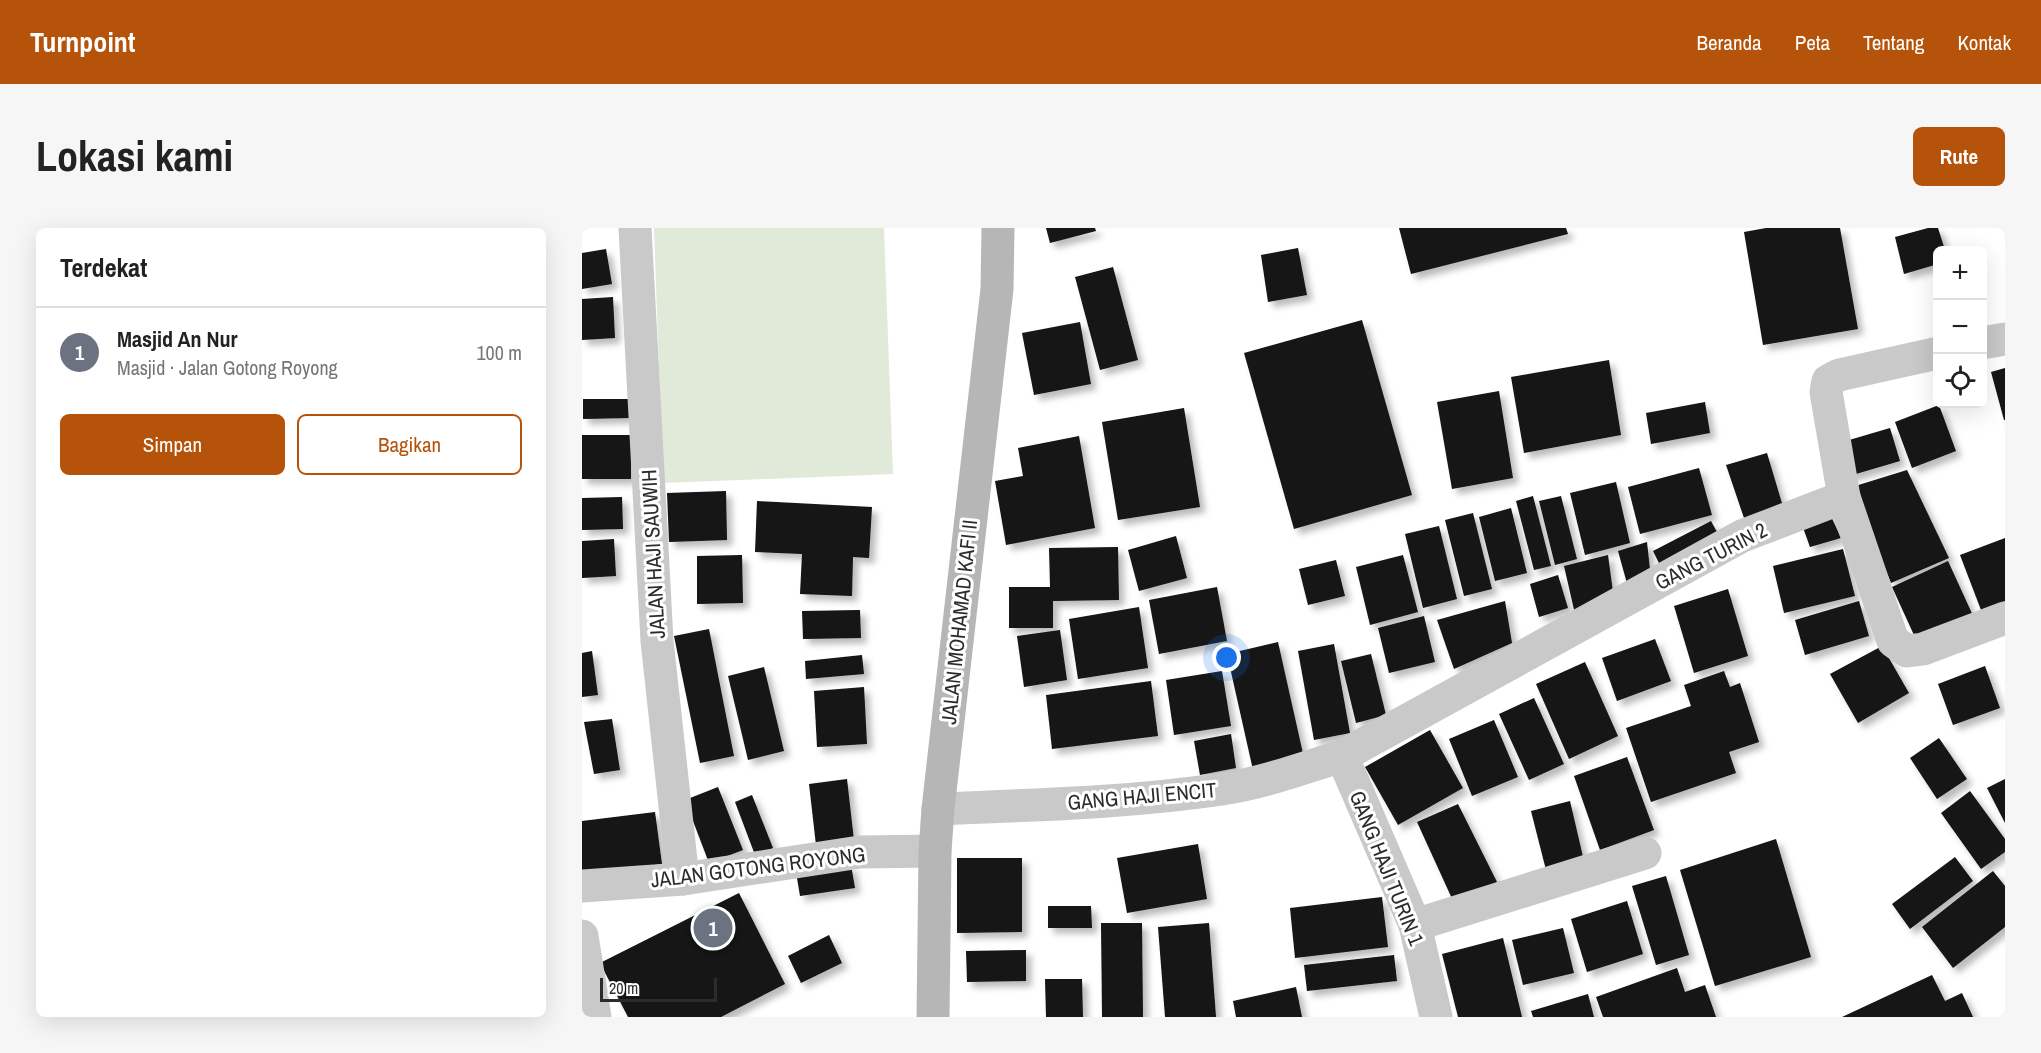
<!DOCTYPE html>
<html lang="id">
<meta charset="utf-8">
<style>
:root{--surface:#fff;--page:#f6f6f6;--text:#222;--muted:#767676;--line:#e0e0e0;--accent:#b45309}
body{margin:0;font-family:"Archivo Narrow",sans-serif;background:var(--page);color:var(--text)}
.controls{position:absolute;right:18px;top:18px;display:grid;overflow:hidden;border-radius:9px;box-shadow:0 6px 24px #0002}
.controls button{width:54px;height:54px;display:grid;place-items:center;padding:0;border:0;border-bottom:2px solid var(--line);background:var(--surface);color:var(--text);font:30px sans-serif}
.scale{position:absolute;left:18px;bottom:15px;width:117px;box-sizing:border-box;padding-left:6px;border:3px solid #2c2c2c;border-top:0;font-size:16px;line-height:21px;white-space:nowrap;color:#2c2c2c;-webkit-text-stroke:4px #fff;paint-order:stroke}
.you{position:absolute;left:645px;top:430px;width:21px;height:21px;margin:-15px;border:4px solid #fff;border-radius:50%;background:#1a73e8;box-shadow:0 0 0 9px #1a73e833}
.badge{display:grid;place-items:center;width:39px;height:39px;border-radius:50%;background:var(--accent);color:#fff;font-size:20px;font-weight:700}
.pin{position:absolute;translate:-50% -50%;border:3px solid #fff;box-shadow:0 2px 6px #0006}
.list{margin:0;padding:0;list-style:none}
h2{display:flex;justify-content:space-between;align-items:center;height:78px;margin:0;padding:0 24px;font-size:26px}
h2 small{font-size:20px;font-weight:400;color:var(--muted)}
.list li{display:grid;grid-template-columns:39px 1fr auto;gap:18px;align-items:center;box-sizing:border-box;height:90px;padding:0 24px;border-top:2px solid var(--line)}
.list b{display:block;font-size:22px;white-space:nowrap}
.list p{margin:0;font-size:20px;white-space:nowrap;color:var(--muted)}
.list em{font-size:20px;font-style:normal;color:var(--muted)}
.actions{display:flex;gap:12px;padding:18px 24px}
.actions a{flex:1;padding:14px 0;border:2px solid var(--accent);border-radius:9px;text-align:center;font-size:21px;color:var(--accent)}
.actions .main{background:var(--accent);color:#fff}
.icon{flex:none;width:33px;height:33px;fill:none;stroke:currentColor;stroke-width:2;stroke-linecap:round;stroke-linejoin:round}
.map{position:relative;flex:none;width:1423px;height:789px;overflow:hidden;border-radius:9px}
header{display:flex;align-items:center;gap:36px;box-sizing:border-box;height:84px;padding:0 30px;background:var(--accent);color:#fff}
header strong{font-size:28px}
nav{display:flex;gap:33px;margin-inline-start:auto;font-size:21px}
.intro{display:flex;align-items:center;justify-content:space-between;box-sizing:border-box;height:144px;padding:0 36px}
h1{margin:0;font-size:42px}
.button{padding:15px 27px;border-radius:9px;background:var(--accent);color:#fff;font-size:21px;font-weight:700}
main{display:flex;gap:36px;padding:0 36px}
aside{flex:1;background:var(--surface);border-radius:9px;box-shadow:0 6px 24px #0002}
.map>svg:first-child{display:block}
.green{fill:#e1ead9}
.building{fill:#131313;filter:url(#shadow)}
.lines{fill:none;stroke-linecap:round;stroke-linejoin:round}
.street{stroke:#c9c9c9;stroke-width:33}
.secondary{stroke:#b6b6b6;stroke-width:33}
.labels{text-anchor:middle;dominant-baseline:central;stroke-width:6;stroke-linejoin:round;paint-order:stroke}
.street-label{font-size:21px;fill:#2c2c2c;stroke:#fff}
</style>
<header>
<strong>Turnpoint</strong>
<nav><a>Beranda</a><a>Peta</a><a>Tentang</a><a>Kontak</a></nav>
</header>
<div class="intro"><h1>Lokasi kami</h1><a class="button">Rute</a></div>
<main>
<aside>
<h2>Terdekat<small></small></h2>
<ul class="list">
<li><span class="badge" style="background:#6b7280">1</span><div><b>Masjid An Nur</b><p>Masjid · Jalan Gotong Royong</p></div><em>100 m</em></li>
</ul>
<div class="actions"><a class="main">Simpan</a><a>Bagikan</a></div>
</aside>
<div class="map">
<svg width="1423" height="789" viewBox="0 0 1423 789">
<defs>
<filter id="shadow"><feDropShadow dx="5.5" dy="5.5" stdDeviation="3" flood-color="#0004"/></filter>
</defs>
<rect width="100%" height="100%" fill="#fff"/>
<path class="green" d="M72,0H302L311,246L81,255Z"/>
<g class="building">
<path d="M464,0H513L514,3L468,15Z"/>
<path d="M817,0H984L986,6L829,46Z"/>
<path d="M1184,0H1258L1276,101L1181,117L1162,4Z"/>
<path d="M1346,0H1356L1363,22H1356V36L1322,46L1313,9Z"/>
<path d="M716,20L725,67L686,74L679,27Z"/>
<path d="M24,21L30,56L0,61V25Z"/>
<path d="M531,39L556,132L518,142L493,49Z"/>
<path d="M31,69L33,110L0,112V71Z"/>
<path d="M780,92L830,267L712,301L662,125Z"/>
<path d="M498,94L509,156L452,167L440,105Z"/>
<path d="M1027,132L1039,207L942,225L929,149Z"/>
<path d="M1423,140V192H1422L1409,144Z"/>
<path d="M917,163L931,250L870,261L855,174Z"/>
<path d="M1,171H48V190L1,191Z"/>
<path d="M1123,174L1128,205L1069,216L1064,185Z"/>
<path d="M1357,177L1374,223L1330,240L1313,194Z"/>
<path d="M602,180L618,279L536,292L520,194Z"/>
<path d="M1308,200L1318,233L1267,248L1257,215Z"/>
<rect x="0" y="207" width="49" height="44"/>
<path d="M497,208L513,300L424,317L413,253L441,248L436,220Z"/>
<path d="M1185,225L1202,282L1162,290L1144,237Z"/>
<path d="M1117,240L1130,287L1058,306L1046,259Z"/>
<path d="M1325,242L1367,330L1309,355L1270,259Z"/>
<path d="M1034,254L1048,315L1003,327L988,265Z"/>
<path d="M144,263L145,312L87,314L85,265Z"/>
<path d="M951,268L969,338L952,342L934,273Z"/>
<path d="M979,268L995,331L973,337L957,273Z"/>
<path d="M40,269L41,301L0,302V270Z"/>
<path d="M175,273L290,279L287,330L271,329L270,368L218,366L220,326L173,324Z"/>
<path d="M929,280L945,345L913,353L897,289Z"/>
<path d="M1247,284L1259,310L1228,319L1219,294Z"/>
<path d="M891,285L910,361L882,368L863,292Z"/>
<path d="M1129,293L1140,313L1079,339L1071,323Z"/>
<path d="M857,298L875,371L841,380L823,306Z"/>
<path d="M594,308L605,350L557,363L546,322Z"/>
<path d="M1423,310V373L1399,382L1378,327Z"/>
<path d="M32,311L34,348L0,350V313Z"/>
<path d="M1065,314L1069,351L1046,359L1036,323Z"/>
<path d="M536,319L537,372L471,373V400H427V359H468L467,320Z"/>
<path d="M1261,321L1273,368L1202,385L1191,338Z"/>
<path d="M160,327L161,375L115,376V328Z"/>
<path d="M821,327L836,384L788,397L774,339Z"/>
<path d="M1026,327L1031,364L993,386L982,338Z"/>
<path d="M754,332L763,368L726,377L717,341Z"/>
<path d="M1366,333L1393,392L1337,418L1310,359Z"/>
<path d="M976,347L986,380L957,389L948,356Z"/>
<path d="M635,359L645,413L577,426L567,372Z"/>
<path d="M1146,361L1166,428L1112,445L1092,378Z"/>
<path d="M923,373L930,415L872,441L855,392Z"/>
<path d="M1277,373L1287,408L1223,427L1213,392Z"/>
<path d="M557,379L566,440L496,451L487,391Z"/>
<path d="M278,382L279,410L221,411L220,383Z"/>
<path d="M842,388L853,434L807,445L796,400Z"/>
<path d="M127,401L152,528L118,535L92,408Z"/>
<path d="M478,402L485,452L442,459L435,408Z"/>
<path d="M1073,411L1089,453L1035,473L1020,430Z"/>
<path d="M696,414L722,530L671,542L645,426Z"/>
<path d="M752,416L768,505L732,512L716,423Z"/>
<path d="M1300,418L1327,465L1276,495L1248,446Z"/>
<path d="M10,423L16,467L0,469V425Z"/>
<path d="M789,426L804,487L774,495L759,433Z"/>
<path d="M280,427L282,446L224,451L223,433Z"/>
<path d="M1003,434L1036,508L987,531L954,456Z"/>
<path d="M1403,438L1418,480L1371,497L1356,456Z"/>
<path d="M182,439L202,523L166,532L146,448Z"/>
<path d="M640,443L649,498L592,507L584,452Z"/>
<path d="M1142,443L1148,459L1158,455L1177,514L1147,524L1154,545L1069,574L1044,500L1109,478L1102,457Z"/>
<path d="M569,453L576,508L470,521L464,467Z"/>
<path d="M282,459L285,516L235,519L232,463Z"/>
<path d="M952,470L982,536L947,552L917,486Z"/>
<path d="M30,491L38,542L12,546L2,494Z"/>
<path d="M912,492L936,549L890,568L867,511Z"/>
<path d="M848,502L881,560L816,597L783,539Z"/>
<path d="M649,506L654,540L618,547L612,513Z"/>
<path d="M1357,510L1385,551L1355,571L1328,530Z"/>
<path d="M1045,529L1072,602L1018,622L992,548Z"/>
<path d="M265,551L273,621L235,626L227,556Z"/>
<path d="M1423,551V595L1405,560Z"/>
<path d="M136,559L161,622L127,635L103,572Z"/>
<path d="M1388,563L1423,611V624L1399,641L1359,585Z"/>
<path d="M170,567L191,620L173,627L153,574Z"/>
<path d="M988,573L1002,633L964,642L949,583Z"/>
<path d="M876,576L915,654L872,675L835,594Z"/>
<path d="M73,584L80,636L0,647V593Z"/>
<path d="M1194,611L1229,729L1133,758L1098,642Z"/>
<path d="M616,616L625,671L545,685L535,630Z"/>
<path d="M1373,629L1391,653L1328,701L1310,676Z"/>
<path d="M375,630H440V704L375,705Z"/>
<path d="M269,637L273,660L218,668L214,644Z"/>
<path d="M1411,643L1423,658V699L1371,740L1340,699Z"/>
<path d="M1084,648L1107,727L1074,737L1050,658Z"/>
<path d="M157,665L203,756L139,789H46L18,735Z"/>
<path d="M800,669L806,719L713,730L708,680Z"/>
<path d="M1045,673L1061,726L1005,744L989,691Z"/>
<path d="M466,678H509L510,700H466Z"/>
<path d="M519,695H560L561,789H520Z"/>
<path d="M627,695L634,789H583L576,699Z"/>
<path d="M981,700L992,745L941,757L930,712Z"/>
<path d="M247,707L260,735L219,755L206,728Z"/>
<path d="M921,710L940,789H876L860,726Z"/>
<path d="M444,722V753L385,754L384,723Z"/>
<path d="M812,727L815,753L725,763L722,737Z"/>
<path d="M1095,740L1103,764L1123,757L1134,789H1021L1014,769Z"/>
<path d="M1350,747L1363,773L1380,765L1391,789H1260Z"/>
<path d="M463,751H500L501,789H464Z"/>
<path d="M714,759L720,789H654L651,773Z"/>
<path d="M1006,766L1012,789H951L949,783Z"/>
</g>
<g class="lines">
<g class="street">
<path d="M53,0L75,413L101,651"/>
<path d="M1400,115L1423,111"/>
<path d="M1262,269L1244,164L1246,153L1257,147L1356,125"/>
<path d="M760,528L833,697L854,789"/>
<path d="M356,581C451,577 546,575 640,561C681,555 721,540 760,528L1160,308L1262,269L1311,413L1325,423L1341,421L1423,390"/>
<path d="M0,658L101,651L278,624L353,623"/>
<path d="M833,697L1063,625"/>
<path d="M0,708L13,789"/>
</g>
<path class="secondary" d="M351,789L353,623L356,581L415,61L416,0"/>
</g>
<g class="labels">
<g class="street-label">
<text transform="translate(71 326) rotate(-93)">JALAN HAJI SAUWIH</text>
<text transform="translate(1129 328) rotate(-27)">GANG TURIN 2</text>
<text transform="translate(377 394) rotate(-84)">JALAN MOHAMAD KAFI II</text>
<text transform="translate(560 568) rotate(-5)">GANG HAJI ENCIT</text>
<text transform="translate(176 639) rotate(-7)">JALAN GOTONG ROYONG</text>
<text transform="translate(805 640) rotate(68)">GANG HAJI TURIN 1</text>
</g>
</g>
</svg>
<div class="controls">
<button>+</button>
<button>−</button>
<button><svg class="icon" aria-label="locate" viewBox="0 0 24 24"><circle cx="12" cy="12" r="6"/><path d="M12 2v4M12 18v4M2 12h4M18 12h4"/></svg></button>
</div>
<div class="scale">20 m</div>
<div class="you"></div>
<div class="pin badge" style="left:131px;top:700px;background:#6b7280">1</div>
</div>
</main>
